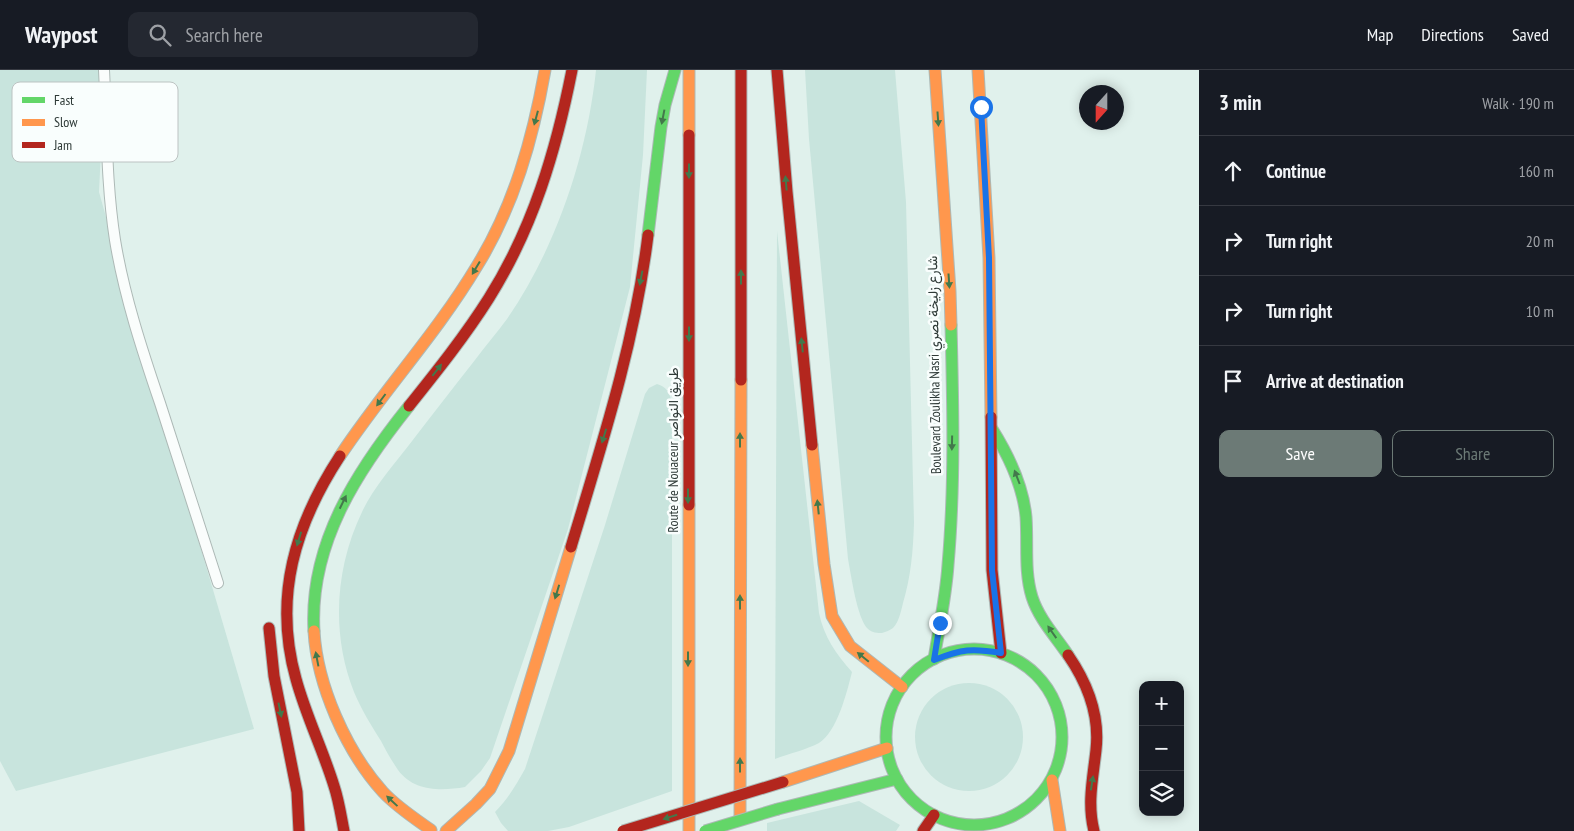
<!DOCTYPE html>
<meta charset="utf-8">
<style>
:root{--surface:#171b24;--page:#242831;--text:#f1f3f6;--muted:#9ea1a6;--line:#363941;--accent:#6c7a76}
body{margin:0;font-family:"PT Sans Narrow",Vazirmatn,sans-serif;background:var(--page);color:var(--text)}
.controls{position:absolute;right:15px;bottom:15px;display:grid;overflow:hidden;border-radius:10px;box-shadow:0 2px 12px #0003}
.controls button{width:45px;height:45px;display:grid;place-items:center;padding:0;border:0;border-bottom:1px solid var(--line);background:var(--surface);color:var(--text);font:25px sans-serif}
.compass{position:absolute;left:1079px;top:15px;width:45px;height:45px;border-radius:50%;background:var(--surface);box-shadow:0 2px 12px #0003;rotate:201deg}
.stop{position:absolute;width:15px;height:15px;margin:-11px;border:4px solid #1a73e8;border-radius:50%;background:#fff}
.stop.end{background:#1a73e8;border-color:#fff;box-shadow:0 1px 5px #0008}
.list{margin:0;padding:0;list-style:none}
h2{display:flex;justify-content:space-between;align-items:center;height:65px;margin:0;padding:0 20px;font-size:21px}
h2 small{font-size:16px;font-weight:400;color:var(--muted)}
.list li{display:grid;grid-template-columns:32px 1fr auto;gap:15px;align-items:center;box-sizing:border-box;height:70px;padding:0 20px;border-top:1px solid var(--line)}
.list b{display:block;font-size:19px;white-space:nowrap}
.list em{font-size:16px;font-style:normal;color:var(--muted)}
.actions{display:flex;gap:10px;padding:15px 20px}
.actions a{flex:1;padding:11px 0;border:1px solid var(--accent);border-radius:10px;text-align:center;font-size:18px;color:var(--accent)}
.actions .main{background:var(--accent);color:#fff}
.icon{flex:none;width:28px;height:28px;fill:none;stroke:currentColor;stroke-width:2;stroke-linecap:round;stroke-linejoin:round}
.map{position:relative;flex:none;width:1199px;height:761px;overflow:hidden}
header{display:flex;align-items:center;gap:30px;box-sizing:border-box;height:70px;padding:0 25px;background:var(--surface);border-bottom:1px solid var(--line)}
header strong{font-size:24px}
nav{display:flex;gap:28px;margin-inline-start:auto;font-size:18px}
.search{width:350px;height:45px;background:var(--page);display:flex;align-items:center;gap:12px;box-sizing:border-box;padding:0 18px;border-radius:10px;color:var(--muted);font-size:19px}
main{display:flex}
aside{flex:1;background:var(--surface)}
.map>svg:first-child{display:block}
.green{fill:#c8e4dd}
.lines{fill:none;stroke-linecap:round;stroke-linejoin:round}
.lane-casing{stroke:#adb9b6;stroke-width:12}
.fast-casing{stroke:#adb9b6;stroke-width:13}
.slow-casing{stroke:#adb9b6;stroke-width:13}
.jam-casing{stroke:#adb9b6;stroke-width:13}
.lane{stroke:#fafdfc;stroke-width:10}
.fast{stroke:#63d668;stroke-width:11}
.slow{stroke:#ff974d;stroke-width:11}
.jam{stroke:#b3261e;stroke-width:11}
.fast-bridge-casing{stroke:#adb9b6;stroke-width:13;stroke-linecap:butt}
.jam-bridge-casing{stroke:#adb9b6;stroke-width:13;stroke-linecap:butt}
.fast-bridge{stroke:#63d668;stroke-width:11}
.jam-bridge{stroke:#b3261e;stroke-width:11}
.oneway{fill:#43784b}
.route{stroke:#1a73e8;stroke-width:6}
.labels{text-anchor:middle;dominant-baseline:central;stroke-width:5;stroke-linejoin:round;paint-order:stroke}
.street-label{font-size:14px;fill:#2e3a37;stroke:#f9fefd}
.key{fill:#f9fefd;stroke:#bcc3c2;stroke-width:1}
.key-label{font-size:14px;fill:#2e3a37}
</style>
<header>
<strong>Waypost</strong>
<div class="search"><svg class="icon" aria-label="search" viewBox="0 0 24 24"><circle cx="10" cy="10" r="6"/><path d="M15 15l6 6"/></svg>Search here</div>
<nav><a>Map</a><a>Directions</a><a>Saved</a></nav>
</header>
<main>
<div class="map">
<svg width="1199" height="761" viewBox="0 0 1199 761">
<rect width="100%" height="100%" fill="#e0f1ec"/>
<g class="green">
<path d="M0,0H105L99,122L158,333L254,659L16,721L0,691Z"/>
<path d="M596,0H647L643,85L630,217L568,459L490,688L481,701L465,717C442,721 414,722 398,700C392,691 386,681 381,671C371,655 361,639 354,622C331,564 335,498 362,442C372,420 394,394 409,375C431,346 453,318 475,290C485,276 497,263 507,249C556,178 587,86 596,0Z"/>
<path d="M805,0H895L906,132L914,453C913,482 911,506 903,533C901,541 899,552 893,558C890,560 886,562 882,563C878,563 872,563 868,559C857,549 851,504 848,489L809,69Z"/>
<path d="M777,161L819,543C824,567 836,584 852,602C847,622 837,662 819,673C808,679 788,684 775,689Z"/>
<path d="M657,314C667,317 669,322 672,332V721L569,757L548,761H508L501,753L495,742C508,729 516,715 525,699L605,455L645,324L649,318Z"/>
<circle cx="969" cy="667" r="54"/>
<path d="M859,731L900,755L896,761H767V753Z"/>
</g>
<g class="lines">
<defs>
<path id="lane" d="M104,0C107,57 106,112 115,170C124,225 142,280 160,333C179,393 199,453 218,513"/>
<g id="fast">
<path d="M648,165L661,57L665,35L675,0"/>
<path d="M992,359C1009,386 1023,415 1026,447C1028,474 1024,501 1032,527C1039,549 1056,567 1068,585"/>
<path d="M314,561C309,474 357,401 409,336"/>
<circle cx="974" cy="667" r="88"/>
<path d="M934,589C939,558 946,526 948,495C955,415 953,334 951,255"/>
<path d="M778,739L897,709"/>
</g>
<g id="slow">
<path d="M689,0V65"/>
<path d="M935,0L950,221L951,255"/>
<path d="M978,0L989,188L991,347"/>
<path d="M812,375L824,494L832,546L850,576L902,617"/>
<path d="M340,386C383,321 437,263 477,196C514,136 533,68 545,0"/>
<path d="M689,435V761"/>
<path d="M314,561C317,615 346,681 383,722C397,737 414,748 431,760"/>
<path d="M1052,710L1060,761"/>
<path d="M783,712L887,678"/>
<path d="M740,747L741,310"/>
<path d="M446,761L476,734L490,719L509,681L571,477"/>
</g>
<g id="jam">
<path d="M777,0L787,122L812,375"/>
<path d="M689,65V435"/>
<path d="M741,310V0"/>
<path d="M409,336C437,301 465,266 489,228C533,158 556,81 572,0"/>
<path d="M991,347L992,500L1001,583"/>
<path d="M340,386C295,455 273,527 296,609C306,646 323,680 334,716C339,731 341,746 344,761"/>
<path d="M571,477C602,374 635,272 648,165"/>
<path d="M269,558L274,606L297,722L299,761"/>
<path d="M1068,585C1088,614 1100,645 1096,680C1093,708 1087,733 1094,761"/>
<path d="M923,761L934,745"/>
</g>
</defs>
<use href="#lane" class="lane-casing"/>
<use href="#fast" class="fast-casing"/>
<use href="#slow" class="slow-casing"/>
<use href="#jam" class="jam-casing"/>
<use href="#lane" class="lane"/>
<use href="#fast" class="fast"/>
<use href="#slow" class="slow"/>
<use href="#jam" class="jam"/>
<defs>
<path id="fast-bridge" d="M705,761L778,739"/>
<path id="jam-bridge" d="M623,761L783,712"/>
</defs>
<use href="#fast-bridge" class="fast-bridge-casing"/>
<use href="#jam-bridge" class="jam-bridge-casing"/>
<use href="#fast-bridge" class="fast-bridge"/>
<use href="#jam-bridge" class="jam-bridge"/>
</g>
<defs><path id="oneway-solid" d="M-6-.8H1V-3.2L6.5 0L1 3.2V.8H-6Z" transform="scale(1.25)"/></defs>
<g class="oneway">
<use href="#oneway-solid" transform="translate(663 47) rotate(101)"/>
<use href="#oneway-solid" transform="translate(536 48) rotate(105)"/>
<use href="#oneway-solid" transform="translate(938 49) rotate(86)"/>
<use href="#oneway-solid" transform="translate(689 101) rotate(90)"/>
<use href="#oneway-solid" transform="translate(786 113) rotate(-95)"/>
<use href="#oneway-solid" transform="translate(476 198) rotate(121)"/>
<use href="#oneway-solid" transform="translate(741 207) rotate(-90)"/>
<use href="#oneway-solid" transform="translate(641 208) rotate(101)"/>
<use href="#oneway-solid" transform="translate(949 211) rotate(86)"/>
<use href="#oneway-solid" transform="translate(689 264) rotate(90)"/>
<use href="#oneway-solid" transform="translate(802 275) rotate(-96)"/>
<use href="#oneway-solid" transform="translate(437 300) rotate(-52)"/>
<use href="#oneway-solid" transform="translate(381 330) rotate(127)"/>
<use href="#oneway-solid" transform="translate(604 366) rotate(107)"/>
<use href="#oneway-solid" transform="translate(740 370) rotate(-90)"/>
<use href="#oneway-solid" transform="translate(952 373) rotate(91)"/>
<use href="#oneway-solid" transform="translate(1017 407) rotate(-111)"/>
<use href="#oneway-solid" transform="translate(688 426) rotate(90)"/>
<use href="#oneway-solid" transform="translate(343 432) rotate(-64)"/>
<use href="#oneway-solid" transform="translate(818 437) rotate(-96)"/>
<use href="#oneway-solid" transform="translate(299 469) rotate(107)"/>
<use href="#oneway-solid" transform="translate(557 522) rotate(107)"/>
<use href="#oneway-solid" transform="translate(740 532) rotate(-90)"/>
<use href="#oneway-solid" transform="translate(1052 562) rotate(-125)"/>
<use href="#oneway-solid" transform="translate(863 587) rotate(-141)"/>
<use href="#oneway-solid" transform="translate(317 589) rotate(-101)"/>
<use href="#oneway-solid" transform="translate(688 589) rotate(90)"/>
<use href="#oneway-solid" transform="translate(280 640) rotate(78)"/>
<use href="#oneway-solid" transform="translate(740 695) rotate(-90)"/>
<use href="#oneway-solid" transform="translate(1092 713) rotate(-81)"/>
<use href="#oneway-solid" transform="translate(392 731) rotate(-137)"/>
<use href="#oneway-solid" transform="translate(670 747) rotate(163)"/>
</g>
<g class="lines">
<path class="route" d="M940,553L934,590C962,579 972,578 1001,583L992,500L989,188L981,37"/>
</g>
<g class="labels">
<g class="street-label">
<text transform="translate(934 295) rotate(-91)">Boulevard Zoulikha Nasri شارع زليخة نصري</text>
<text transform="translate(673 380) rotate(-90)">Route de Nouaceur طريق النواصر</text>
</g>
</g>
<rect x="12" y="12" width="166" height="80" rx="8" class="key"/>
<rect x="22" y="27" width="23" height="6" fill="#63d668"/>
<rect x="22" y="49" width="23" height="7" fill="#ff974d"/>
<rect x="22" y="72" width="23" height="6" fill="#b3261e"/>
<g class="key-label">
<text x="54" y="35">Fast</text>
<text x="54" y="57">Slow</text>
<text x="54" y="80">Jam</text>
</g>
</svg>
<div class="controls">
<button>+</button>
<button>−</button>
<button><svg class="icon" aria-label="layers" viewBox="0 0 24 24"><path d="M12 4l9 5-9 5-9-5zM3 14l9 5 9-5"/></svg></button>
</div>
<svg class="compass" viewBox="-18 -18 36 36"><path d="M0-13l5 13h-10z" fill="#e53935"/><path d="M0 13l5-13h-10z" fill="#9ea1a6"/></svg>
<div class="stop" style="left:981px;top:37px"></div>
<div class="stop end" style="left:940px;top:553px"></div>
</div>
<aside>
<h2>3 min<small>Walk · 190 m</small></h2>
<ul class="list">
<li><svg class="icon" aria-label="ahead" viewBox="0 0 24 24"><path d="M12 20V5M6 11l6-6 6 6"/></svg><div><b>Continue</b></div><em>160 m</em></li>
<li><svg class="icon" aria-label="right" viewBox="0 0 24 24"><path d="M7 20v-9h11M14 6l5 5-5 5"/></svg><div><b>Turn right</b></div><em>20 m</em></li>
<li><svg class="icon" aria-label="right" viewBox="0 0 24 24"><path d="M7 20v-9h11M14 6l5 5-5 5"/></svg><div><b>Turn right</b></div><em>10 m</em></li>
<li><svg class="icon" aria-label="arrive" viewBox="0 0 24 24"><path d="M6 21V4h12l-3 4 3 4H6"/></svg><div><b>Arrive at destination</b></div></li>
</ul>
<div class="actions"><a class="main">Save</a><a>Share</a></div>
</aside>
</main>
